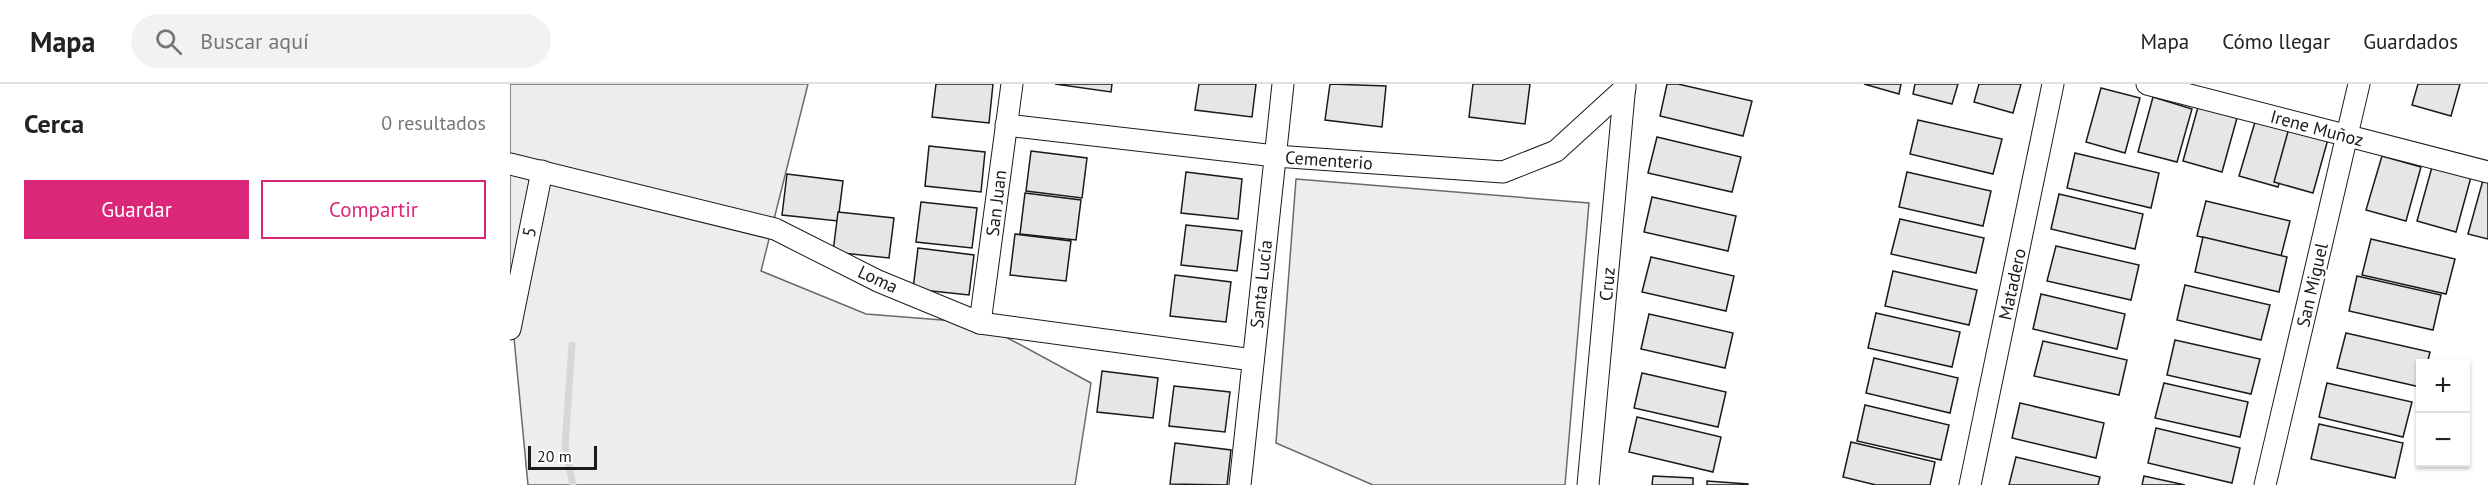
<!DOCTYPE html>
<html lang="es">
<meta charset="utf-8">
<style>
:root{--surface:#fff;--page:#f2f2f2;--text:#222;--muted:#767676;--line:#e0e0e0;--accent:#db2777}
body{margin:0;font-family:"PT Sans",sans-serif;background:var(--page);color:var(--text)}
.controls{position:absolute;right:18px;bottom:18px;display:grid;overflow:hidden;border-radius:0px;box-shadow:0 2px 4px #0004}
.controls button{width:54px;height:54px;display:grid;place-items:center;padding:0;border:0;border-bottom:2px solid var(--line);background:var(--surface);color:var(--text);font:30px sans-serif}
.scale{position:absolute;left:18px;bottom:15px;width:69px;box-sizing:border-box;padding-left:6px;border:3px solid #1a1a1a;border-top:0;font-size:16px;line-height:21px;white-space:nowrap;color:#1a1a1a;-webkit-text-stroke:4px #fff;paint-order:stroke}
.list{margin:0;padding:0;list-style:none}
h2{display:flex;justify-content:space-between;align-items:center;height:78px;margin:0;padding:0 24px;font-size:26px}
h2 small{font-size:20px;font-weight:400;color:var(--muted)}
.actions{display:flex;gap:12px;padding:18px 24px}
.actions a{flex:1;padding:14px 0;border:2px solid var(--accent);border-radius:0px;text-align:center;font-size:21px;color:var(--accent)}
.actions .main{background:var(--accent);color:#fff}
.icon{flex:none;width:33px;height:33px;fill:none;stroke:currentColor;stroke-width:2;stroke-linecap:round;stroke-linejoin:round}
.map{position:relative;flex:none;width:1978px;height:401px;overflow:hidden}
header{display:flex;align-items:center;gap:36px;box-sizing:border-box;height:84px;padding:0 30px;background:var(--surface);border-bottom:2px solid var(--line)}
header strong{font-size:28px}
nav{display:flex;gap:33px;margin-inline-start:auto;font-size:21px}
.search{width:420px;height:54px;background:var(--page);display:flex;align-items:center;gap:15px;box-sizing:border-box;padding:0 21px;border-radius:33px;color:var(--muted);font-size:22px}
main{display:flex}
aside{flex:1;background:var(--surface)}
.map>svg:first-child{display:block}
.built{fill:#ededed;stroke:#6a6a6a;stroke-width:1.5}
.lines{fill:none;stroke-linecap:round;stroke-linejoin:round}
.stream{stroke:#d7d7d7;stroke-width:7}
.building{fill:#e6e6e6;stroke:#1a1a1a;stroke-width:1.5}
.minor-casing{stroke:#1a1a1a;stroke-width:23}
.minor{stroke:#fff;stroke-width:21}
.labels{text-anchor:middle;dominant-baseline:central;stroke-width:4.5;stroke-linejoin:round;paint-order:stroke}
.street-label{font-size:18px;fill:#1a1a1a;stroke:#fff}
</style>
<header>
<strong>Mapa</strong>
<div class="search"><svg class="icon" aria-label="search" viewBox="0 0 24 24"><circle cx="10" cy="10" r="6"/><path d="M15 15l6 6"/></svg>Buscar aquí</div>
<nav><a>Mapa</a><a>Cómo llegar</a><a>Guardados</a></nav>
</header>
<main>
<aside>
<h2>Cerca<small>0 resultados</small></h2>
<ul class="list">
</ul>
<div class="actions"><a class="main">Guardar</a><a>Compartir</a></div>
</aside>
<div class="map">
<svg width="1978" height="401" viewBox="0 0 1978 401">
<rect width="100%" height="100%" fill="#fff"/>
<g class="built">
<path d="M0,0H298L251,187L356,230L470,239L581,299L565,401H18L4,254L0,253Z"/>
<path d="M786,95L1079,119L1055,401H863L766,359Z"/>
</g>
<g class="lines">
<path class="stream" d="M62,261L55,362L63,401"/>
</g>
<g class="building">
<path d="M426,0H483L479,39L422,33Z"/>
<path d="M545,0H602L601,8Z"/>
<path d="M689,0H746L742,33L685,26Z"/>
<path d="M820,0L876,2L872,43L815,36Z"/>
<path d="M963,0H1020L1015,40L959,33Z"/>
<path d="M1157,0H1168L1242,17L1233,52L1150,32Z"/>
<path d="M1354,0H1391L1389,10Z"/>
<path d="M1405,0H1448L1442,20L1403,10Z"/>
<path d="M1469,0H1511L1503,29L1464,18Z"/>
<path d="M1908,0H1950L1941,32L1902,21Z"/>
<path d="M1591,4L1630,14L1615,69L1576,58Z"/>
<path d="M1643,13L1682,25L1667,78L1628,68Z"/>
<path d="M1688,23L1727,34L1712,88L1673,77Z"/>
<path d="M1408,36L1492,55L1483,90L1400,70Z"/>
<path d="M1745,38L1784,48L1768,103L1729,92Z"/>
<path d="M1779,44L1818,55L1803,109L1764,98Z"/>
<path d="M1147,53L1231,73L1222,108L1138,89Z"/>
<path d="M419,62L475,68L471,108L415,102Z"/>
<path d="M521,67L577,74L572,114L516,107Z"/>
<path d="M1565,69L1649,89L1641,124L1557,104Z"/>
<path d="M1872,72L1911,83L1896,137L1856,126Z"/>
<path d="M1922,83L1961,93L1946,148L1907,137Z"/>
<path d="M676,88L732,95L728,135L671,129Z"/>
<path d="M1397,88L1481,107L1473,142L1389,123Z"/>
<path d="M277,90L333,97L328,137L272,131Z"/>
<path d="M1973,96L1978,97V155L1958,150Z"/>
<path d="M515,109L571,116L566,156L510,150Z"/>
<path d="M1549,110L1633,130L1625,165L1541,145Z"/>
<path d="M1142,113L1226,132L1218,167L1134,148Z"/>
<path d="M1696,117L1780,137L1771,172L1687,152Z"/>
<path d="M411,118L467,124L462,164L406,158Z"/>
<path d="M328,128L384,134L379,174L323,168Z"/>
<path d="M1390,135L1474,154L1466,189L1381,170Z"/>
<path d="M676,141L732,147L727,187L671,181Z"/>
<path d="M505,150L561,157L556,197L500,191Z"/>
<path d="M1693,153L1777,173L1769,208L1685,188Z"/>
<path d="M1861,155L1945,175L1936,210L1852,191Z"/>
<path d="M1546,162L1629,181L1621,216L1537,197Z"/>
<path d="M408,164L464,171L459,211L403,205Z"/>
<path d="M1141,173L1224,192L1216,227L1132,208Z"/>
<path d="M1383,187L1467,206L1459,241L1375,222Z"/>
<path d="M665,191L721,198L716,238L660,232Z"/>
<path d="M1847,192L1931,211L1923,246L1839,227Z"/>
<path d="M1675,201L1760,221L1751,256L1667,236Z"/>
<path d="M1531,210L1615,230L1607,265L1523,245Z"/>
<path d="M1366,229L1450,248L1442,283L1358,264Z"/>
<path d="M1139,230L1223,249L1215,284L1131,265Z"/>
<path d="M1836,249L1920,268L1917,280H1910V303L1827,284Z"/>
<path d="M1665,256L1750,275L1741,310L1657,291Z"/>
<path d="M1533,257L1617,276L1609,311L1524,292Z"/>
<path d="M1364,274L1448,294L1440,329L1356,309Z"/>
<path d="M592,287L648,294L643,334L587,328Z"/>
<path d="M1132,289L1216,308L1208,343L1124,324Z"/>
<path d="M1654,299L1738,318L1730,353L1645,334Z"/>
<path d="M1817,299L1902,318L1893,353L1809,333Z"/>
<path d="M664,302L720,308L715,348L659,342Z"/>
<path d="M1510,319L1594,339L1586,374L1502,354Z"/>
<path d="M1355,321L1439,341L1431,376L1347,357Z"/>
<path d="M1127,333L1211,353L1203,388L1119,368Z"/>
<path d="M1809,340L1893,359L1885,394L1801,375Z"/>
<path d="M1646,344L1730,364L1722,399L1638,379Z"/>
<path d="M1341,358L1425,378L1420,401H1366L1333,393Z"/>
<path d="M665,359L721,366L717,401L660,400Z"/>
<path d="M1506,373L1590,393L1588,401H1499Z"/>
<path d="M1143,392L1183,394V401H1142Z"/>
<path d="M1634,392L1675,401H1632Z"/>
<path d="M1197,397L1238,400V401H1197Z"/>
</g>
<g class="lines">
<defs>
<g id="minor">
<path d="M1637,0L1978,88"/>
<path d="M496,41L765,72L993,88L1046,67L1115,4"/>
<path d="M0,80L265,145L368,197L470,239L743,276"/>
<path d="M470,239L502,0"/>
<path d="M0,245L32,87"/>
<path d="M730,401L773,0"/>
<path d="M1078,401L1115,0"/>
<path d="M1460,401L1543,0"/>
<path d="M1755,401L1849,0"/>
</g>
</defs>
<use href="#minor" class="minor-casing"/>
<use href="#minor" class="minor"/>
</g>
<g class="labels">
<g class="street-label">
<text transform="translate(1807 44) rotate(15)">Irene Muñoz</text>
<text transform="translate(819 76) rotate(4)">Cementerio</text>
<text transform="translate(486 119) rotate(-83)">San Juan</text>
<text transform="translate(19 148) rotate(-79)">5</text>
<text transform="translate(368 195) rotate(25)">Loma</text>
<text transform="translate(751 200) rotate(-84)">Santa Lucía</text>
<text transform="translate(1097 200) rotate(-85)">Cruz</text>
<text transform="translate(1502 200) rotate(-78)">Matadero</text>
<text transform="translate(1802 201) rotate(-77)">San Miguel</text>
</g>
</g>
</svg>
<div class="controls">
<button>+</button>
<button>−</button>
</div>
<div class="scale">20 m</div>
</div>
</main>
